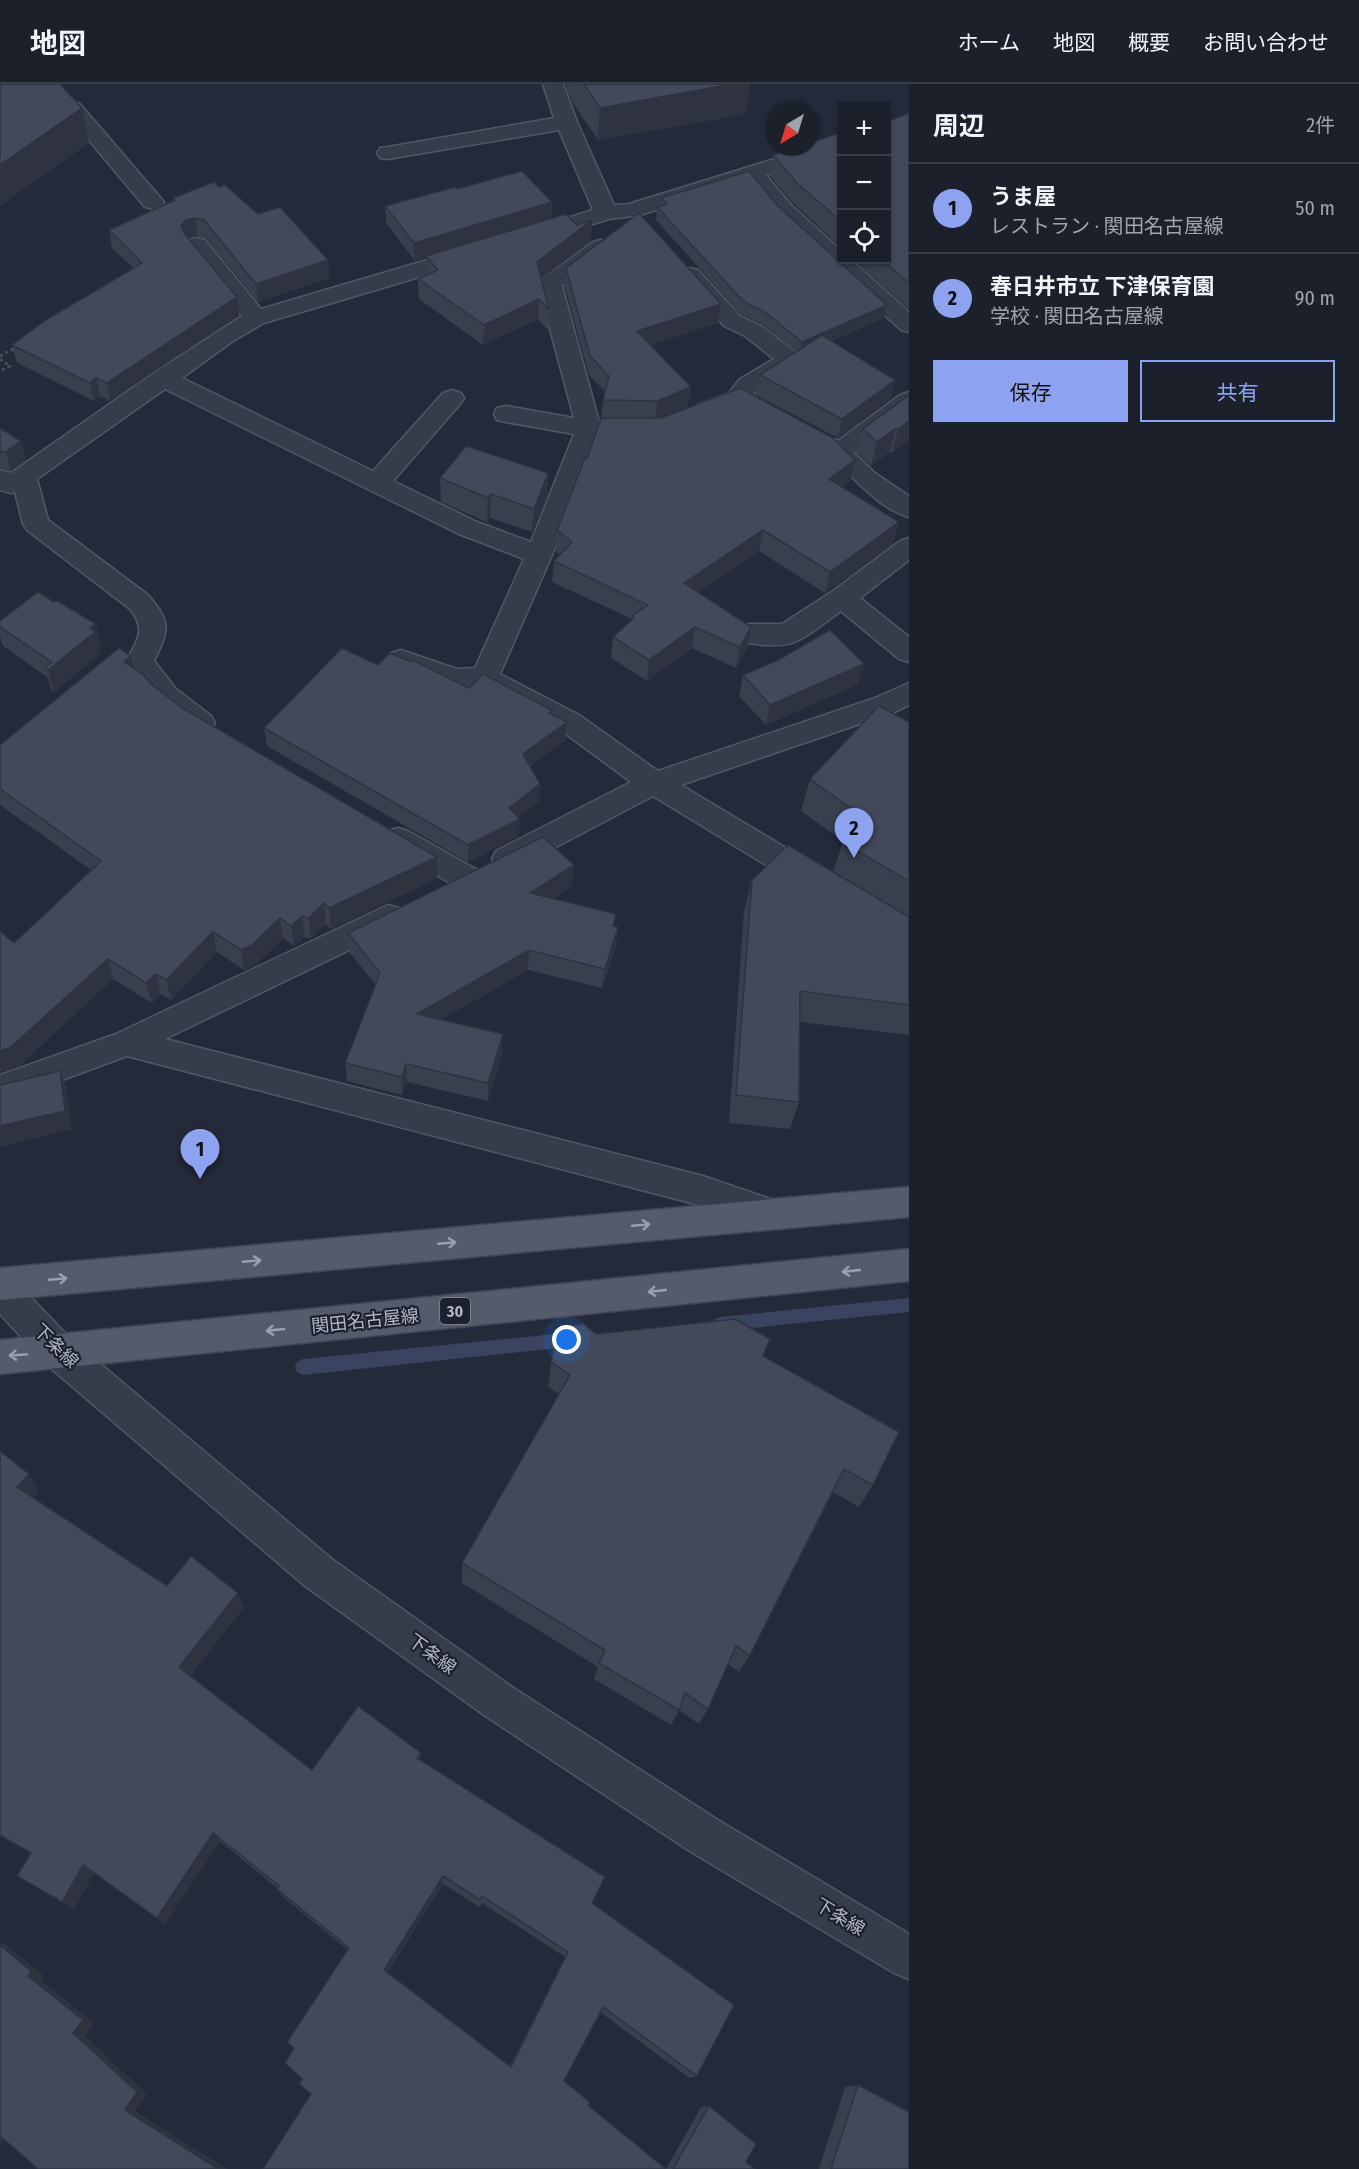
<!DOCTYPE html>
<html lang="ja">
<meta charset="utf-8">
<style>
:root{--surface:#1b202b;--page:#282d37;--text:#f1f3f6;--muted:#a0a3a9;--line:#393e47;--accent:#8da3f0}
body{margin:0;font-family:"Fira Sans Condensed","Noto Sans JP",sans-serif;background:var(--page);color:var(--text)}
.controls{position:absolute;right:18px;top:18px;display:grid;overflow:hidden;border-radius:0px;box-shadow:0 2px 4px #0004}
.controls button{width:54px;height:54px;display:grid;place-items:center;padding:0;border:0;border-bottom:2px solid var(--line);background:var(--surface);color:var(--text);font:30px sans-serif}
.compass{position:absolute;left:765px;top:18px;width:54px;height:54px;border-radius:50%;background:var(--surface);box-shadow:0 2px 4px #0004;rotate:218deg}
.you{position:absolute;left:567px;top:1256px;width:21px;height:21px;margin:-15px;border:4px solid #fff;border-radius:50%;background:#1a73e8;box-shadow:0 0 0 9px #1a73e833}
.badge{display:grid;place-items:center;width:39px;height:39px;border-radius:50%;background:var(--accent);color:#111;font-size:20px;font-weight:700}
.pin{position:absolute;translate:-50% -50px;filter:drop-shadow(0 2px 3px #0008)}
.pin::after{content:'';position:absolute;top:32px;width:21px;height:18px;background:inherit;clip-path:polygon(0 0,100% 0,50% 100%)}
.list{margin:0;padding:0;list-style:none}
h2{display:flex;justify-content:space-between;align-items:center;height:78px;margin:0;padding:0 24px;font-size:26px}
h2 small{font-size:20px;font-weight:400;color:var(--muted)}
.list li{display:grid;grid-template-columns:39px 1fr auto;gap:18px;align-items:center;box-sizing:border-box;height:90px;padding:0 24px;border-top:2px solid var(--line)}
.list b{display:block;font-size:22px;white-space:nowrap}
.list p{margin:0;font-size:20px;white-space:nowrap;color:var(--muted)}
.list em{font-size:20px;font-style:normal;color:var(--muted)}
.actions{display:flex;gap:12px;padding:18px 24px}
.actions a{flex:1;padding:14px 0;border:2px solid var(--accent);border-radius:0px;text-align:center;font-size:21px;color:var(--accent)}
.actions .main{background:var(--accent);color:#111}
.icon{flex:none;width:33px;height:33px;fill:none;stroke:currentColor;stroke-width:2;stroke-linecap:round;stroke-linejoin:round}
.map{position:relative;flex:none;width:909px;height:2085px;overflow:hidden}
header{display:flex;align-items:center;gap:36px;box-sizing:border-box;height:84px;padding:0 30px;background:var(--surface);border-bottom:2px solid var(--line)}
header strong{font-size:28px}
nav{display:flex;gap:33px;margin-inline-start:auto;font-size:21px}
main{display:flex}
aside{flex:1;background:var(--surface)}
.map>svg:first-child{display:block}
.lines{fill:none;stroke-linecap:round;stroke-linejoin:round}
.stream{fill:#3a4461;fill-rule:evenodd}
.minor-casing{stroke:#535764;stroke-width:3}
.tertiary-casing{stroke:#535764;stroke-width:3}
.primary-casing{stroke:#414552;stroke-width:3}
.path{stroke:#445257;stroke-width:3;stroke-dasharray:3 3;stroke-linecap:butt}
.minor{fill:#373c4a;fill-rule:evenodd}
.tertiary{fill:#373c4a;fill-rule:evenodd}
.primary{fill:#555b6a;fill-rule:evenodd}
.wall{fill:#3a3f4e;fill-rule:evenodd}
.shaded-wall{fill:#2f3340}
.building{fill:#43495b;stroke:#2f3340;stroke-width:1.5;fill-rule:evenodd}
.oneway{stroke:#9ca0ae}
.labels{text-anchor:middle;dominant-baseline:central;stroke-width:4.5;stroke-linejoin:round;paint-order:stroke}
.shield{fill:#1d212e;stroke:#868a98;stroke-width:1.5}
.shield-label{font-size:16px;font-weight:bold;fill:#b3b7c5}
.street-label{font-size:18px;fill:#b3b7c5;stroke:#1d212e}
</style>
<header>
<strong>地図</strong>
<nav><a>ホーム</a><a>地図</a><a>概要</a><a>お問い合わせ</a></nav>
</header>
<main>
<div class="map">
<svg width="909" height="2085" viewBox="0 0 909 2085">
<rect width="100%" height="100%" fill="#242a39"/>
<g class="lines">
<g class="stream">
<path d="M909,1214V1228L721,1247L715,1245L713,1240L715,1235L721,1233Z"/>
<path d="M575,1248L581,1250L583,1255L581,1260L575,1262L303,1291L297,1288L295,1283L297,1278L303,1275Z"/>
</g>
<defs>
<g id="minor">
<path d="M543,0H563L577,38L614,121L629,120L842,54V67L766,91L792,122L842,167V176H851L909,228V248L901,246L776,132L748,97L640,131L609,135L533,159L525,157L522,152L525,147L593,126L559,46L388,75L380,74L377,69L380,64L388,63L554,34Z"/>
<path d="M0,14L79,19L164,118L161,123L153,125L145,123L66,29L0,26Z"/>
<path d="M197,154L205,156L261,225L461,166L469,164L477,166L480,171L477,176L264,239L233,257L182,294L373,387L443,309L452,306L461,309L464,314L461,319L393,397L477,438L531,458L574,350L506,338L497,336L494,330L497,324L506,322L574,334L538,200L542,195L593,158L601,156L609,158L612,163L609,168L562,202L599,338L616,340L619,346L616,352L598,353L552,471L500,590L579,631L658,687L875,614L909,599V621L895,628L681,701L826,788L830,796L826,804L815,808L804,804L653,712L518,783L507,787L496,783L492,775L496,767L631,698L559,645L480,604L456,605L391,583L387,576L391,569L401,566L457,585L475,584L524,475L459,450L165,305L37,395L48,436L148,511C172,539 169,546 154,577L176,605L211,632L215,639L211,646C208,647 205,649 202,649C180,650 137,596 126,578C137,556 147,546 130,525L27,446L23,440L15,408L11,409L0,406V386L11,389L154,289L242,232L186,161L189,156Z"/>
<path d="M690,184L698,186L740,232L761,242L795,268L799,273L791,285L757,306L747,319L715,333L706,335L697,333L694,327L697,321L729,309L740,295L774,275L745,252L724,242L679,191L682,186Z"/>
<path d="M909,308V328L854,369L875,389L909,412V433C877,424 856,394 831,374C822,367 811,366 805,356L808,350L817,348L838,357L900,311Z"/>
<path d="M909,454V476L860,514L909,553V578L899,575L841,527C827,537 812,550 797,557C782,564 755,561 739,557L735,550L739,543L749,540H782L833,507L900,457Z"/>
<path d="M398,744L408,747L479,787L483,795L479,803L468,807L457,803L388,763L383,755L388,747Z"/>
<path d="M388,821L399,824L403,833L399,842L165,955L703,1092L779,1118L784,1129L779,1140L767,1144L703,1122L127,972L0,1019V991L116,950Z"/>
</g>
<path id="tertiary" d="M0,1189L12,1194L72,1256L333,1476L512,1603L718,1736L909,1850V1895L894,1889L688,1766L484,1631L305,1502L46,1280L0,1230Z"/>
<g id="primary">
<path d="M909,1103V1133L0,1216V1184Z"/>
<path d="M909,1165V1197L0,1290V1256Z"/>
</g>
</defs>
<use href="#minor" class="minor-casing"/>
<use href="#tertiary" class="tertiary-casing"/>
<use href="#primary" class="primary-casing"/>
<g class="path">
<path d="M0,272L17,263"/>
<path d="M0,275L10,282L0,287"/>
</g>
<use href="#minor" class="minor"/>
<use href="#tertiary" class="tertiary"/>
<use href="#primary" class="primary"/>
</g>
<g class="wall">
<path d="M566,0H750L746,30L598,56L572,18L566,2Z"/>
<path d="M909,29V225L854,176H886Z"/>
<path d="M842,48V164L794,120L770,92L773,71Z"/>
<path d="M219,103L258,130L328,176L329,194L258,218L207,155L198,152L188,154L237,213L239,231L110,317L100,312L94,317L17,279L12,261L133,184L112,164L109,146L173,117V114Z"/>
<path d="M457,105L552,134L591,157L541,195L549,226L548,246L538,235L483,261L419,215L418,195L427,191L426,173L415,177L386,139L385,122Z"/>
<path d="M661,114L777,121L887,221L884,234L832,257L895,296L890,315L838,354L756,311L760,291L796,268L762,240L741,230L656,136L657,123L660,122Z"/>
<path d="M566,184L721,220L718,239L650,261L688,323L658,334L850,397L842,403L893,460L825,509L759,467L698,508L751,543L747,564L736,584L692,564L647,597L611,574L613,553L631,537L632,535L552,498L554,477L560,471L556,468L557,446L587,375L601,334L603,316L605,308L589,291L565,203Z"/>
<path d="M909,311V356L892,369L889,368L871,382L857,369L863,345Z"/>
<path d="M0,344L21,357L26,376L11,387L0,384Z"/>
<path d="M548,389L547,413L532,448L490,434L487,438L441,418L440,394Z"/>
<path d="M0,537L101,562L99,564L100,570L54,608L51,605L47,593L3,562L0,553Z"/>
<path d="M131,572L133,584L182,624L437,773V794L331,845L326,840L311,854L305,853L294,862L283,854L255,881L244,886L217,868L171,916L161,910L152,919L113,895L19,982L14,859L91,786L0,721V661Z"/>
<path d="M411,578L469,604L552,626V631L565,656L530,682L540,700L539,717L518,733L519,752L468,778L267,662L264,644L378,581Z"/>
<path d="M864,580L858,600L766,641L739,612L743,591Z"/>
<path d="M909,638V951L800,938L799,1018L790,1045L729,1039L744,827L752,796L833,788L843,757L801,727L810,695Z"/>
<path d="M572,801L552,815L615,842L616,863L602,904L528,886L441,935L502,969L488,1017L407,998L402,1011L347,997L345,979L376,901L349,868L348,849Z"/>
<path d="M596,1250L763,1272L873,1401L859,1423L833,1408L750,1571L739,1588L728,1580L708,1625L699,1640L679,1626L671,1641L594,1595L598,1583L462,1499V1479L559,1310L548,1303L551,1278Z"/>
<path d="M0,1367L39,1407L33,1414L167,1502L244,1523L190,1592L312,1686L421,1669V1677L592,1819L697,1992L689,1994L600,1928L564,1997L588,2021L666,2085L701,2023L709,2022L746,2078L755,2085H263L311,2010L302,1995L294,1964L348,1866L282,1812L277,1805V1804L220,1757L165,1840L94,1789L74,1825L17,1792L30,1769L0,1752ZM443,1800L480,1823L482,1819L565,1873L510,1982L388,1888Z"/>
<path d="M858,2001L909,2085H819L845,2003Z"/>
</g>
<g class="shaded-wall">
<path d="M732,0H750L746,30L598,56L600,24Z"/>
<path d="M82,24L89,59L0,122V81Z"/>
<path d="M552,118V136L415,177L414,159Z"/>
<path d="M195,134L198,152L188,154L184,160L181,142L186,136Z"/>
<path d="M592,136L591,157L536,199L537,178Z"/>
<path d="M328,176L329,194L258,218L256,200Z"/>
<path d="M237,213L239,231L110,317L107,299Z"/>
<path d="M539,215L538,235L483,261L484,241Z"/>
<path d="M721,220L718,239L635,266L637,247Z"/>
<path d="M887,221L884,234L800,271L802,258Z"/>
<path d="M96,294L100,312L94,317L90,299Z"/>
<path d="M895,296L890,315L838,354L842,335Z"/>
<path d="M691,303L688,323L655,336L657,317Z"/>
<path d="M909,337V356L892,369L898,346Z"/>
<path d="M896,344L889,368L871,382L877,358Z"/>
<path d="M21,357L26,376L11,387L6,368Z"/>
<path d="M855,376L850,397L824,417L829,395Z"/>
<path d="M548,389L547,413L532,448L534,425Z"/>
<path d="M491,410L490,434L487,438L488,414Z"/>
<path d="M899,438L893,460L825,509L830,488Z"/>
<path d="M763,446L759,467L681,520L684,499Z"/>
<path d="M96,540L101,562L99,564L100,570L54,608L48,586L90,544Z"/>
<path d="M695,543L692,564L647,597L649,576Z"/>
<path d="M751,543L747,564L736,584L740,563Z"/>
<path d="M131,572L136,595L124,578Z"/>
<path d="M864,580L858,600L766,641L770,621Z"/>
<path d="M567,638L565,656L522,688L523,670Z"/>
<path d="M540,700L539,717L509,741L520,735L519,752L468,778V761L509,724Z"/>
<path d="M437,773V794L331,845L329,824Z"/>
<path d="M574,781L572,801L529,829L530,809Z"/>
<path d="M324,819L326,840L311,854L309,834Z"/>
<path d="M302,832L305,853L294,862L291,842Z"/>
<path d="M280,834L283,854L255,881L244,886L241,866Z"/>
<path d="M618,843L616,863L602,904L605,885Z"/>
<path d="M213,848L217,868L171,916L166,896Z"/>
<path d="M529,866L528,886L418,949L417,930Z"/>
<path d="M108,875L113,895L19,982L0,989V967Z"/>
<path d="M156,890L161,910L152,919L146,899Z"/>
<path d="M503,950L502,969L488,1017V999Z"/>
<path d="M406,980L407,998L402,1011V993Z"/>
<path d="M60,987L67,1006L72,1045L0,1063V1042Z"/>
<path d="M29,1390L39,1407L28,1420L17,1403Z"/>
<path d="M238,1509L244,1523L187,1596L179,1583Z"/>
<path d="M421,1669L422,1680L417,1674Z"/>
<path d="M213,1749L220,1757L165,1840L157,1834Z"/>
<path d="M83,1781L94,1789L74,1825L62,1818Z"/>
<path d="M443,1792V1800L386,1891L384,1886Z"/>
<path d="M0,1858L5,1860L44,1892L41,1896L94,1939L85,1952L147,2010L135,2027L227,2085H218L125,2026L73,1949L28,1892L0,1861Z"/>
<path d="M0,2048H10L0,2062Z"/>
</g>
<g class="building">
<path d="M0,0H60L82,24L0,81Z"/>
<path d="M584,0H732L600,24Z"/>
<path d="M909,29V199L882,176H886V38Z"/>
<path d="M842,48V138L797,99L773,71L797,63H810V59Z"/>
<path d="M522,87L552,118L414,159L385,122L455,103L457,105Z"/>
<path d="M749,87L777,121L887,221L802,258L765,228L743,217L657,123L667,120L661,114Z"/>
<path d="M214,98L219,103L225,101L258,130L280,123L328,176L256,200L204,136L195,134L186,136L181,142L184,149L237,213L107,299L96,294L90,299L12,261L46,236L142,179L109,146L175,116L173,114Z"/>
<path d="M639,129L721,220L637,247L691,303L657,317L603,316L609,292L590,272L566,184Z"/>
<path d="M566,130L577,141L592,136L537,178L549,226L539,215L484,241L418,195L438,186L426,172Z"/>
<path d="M822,251L895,296L842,335L760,291Z"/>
<path d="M740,304L833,354L855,376L829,395L899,438L830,488L763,446L684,499L751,543L740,563L695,543L649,576L613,553L634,534L632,532L648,521L554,477L572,458L557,446L585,374L587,375L601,334H661Z"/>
<path d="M909,311V337L898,346L896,344L877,358L863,345Z"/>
<path d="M0,344L21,357L6,368L0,367Z"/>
<path d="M466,362L548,389L534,425L491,410L488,414L440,394Z"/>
<path d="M38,508L54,518L56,516L96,540L90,544L95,548L48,586L45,583L52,578L0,543V537Z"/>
<path d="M830,546L864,580L770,621L743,591L778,576Z"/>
<path d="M119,564L131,572L124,578L144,591L150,599L182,624L437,773L329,824L324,819L309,834L302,832L291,842L280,834L252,861L241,866L213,848L166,896L156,890L146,899L108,875L11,963L0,967V847L14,859L101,777L0,705V661Z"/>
<path d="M342,564L378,581L390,569L411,578L413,576L469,604L483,590L552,626L549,629L567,638L523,670L540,700L509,724L520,735L468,761L264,644Z"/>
<path d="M879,622L909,638V797L842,758L859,730L810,695Z"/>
<path d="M543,753L574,781L530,809L616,830L613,842L618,843L605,885L529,866L417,930L503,950L488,999L406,980L402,993L345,979L380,889L348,849Z"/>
<path d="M788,761L909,833V921L800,907L799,1018L736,1011L752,796Z"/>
<path d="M60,987L65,1027L0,1042V1001Z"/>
<path d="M735,1235L770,1255L763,1272L899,1348L873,1401L844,1385L750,1571L736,1562L708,1625L685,1609L679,1626L599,1579L605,1566L462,1479L570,1291L551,1278L559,1243L584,1240L596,1250Z"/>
<path d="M0,1367L29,1390L17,1403L167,1502L191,1472L238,1509L179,1583L312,1686L358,1622L421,1669L417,1674L605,1793L592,1819L734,1921L697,1992L603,1923L564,1997L590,2018L588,2021L666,2085H263L311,2010L299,2000L302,1995L285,1979L294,1964L287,1958L349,1864L277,1805L279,1802L213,1749L157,1834L83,1781L62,1818L17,1792L31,1769L0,1751ZM443,1792L480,1816L482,1812L568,1868L511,1983L384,1886Z"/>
<path d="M0,1861L31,1887L28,1892L83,1936L73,1949L137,2008L125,2026L218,2085H38L0,2052Z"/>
<path d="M858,2001L909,2028V2085H831Z"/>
<path d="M709,2022L756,2060L746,2078L755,2085H673Z"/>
</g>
<defs><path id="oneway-shaft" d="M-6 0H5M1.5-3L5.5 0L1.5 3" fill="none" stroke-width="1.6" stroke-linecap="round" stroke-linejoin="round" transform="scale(1.5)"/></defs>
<g class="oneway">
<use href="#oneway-shaft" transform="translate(641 1141) rotate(-5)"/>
<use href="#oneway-shaft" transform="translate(447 1159) rotate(-5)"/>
<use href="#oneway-shaft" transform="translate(252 1177) rotate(-5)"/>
<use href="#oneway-shaft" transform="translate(851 1187) rotate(174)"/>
<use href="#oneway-shaft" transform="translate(58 1195) rotate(-5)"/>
<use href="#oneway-shaft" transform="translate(657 1207) rotate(174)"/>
<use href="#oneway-shaft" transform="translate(275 1246) rotate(174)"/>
<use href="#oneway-shaft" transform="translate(18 1271) rotate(176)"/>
</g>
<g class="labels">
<rect class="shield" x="440" y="1214" width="30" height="26" rx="4.5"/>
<g class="shield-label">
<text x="455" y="1227">30</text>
</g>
<g class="street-label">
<text transform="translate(365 1237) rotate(-6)">関田名古屋線</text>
<text transform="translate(56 1262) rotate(44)">下条線</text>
<text transform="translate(432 1570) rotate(36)">下条線</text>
<text transform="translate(840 1833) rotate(31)">下条線</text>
</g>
</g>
</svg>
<div class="controls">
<button>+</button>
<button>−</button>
<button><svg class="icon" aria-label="locate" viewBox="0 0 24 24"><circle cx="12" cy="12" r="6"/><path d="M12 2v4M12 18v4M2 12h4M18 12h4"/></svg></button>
</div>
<svg class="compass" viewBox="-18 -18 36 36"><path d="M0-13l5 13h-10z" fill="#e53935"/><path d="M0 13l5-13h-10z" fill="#a0a3a9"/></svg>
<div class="you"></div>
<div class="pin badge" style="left:200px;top:1095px">1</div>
<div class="pin badge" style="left:854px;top:774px">2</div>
</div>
<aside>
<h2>周辺<small>2件</small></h2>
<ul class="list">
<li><span class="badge">1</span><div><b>うま屋</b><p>レストラン · 関田名古屋線</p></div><em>50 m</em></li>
<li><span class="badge">2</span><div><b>春日井市立 下津保育園</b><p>学校 · 関田名古屋線</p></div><em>90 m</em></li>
</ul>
<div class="actions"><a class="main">保存</a><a>共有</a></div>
</aside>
</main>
